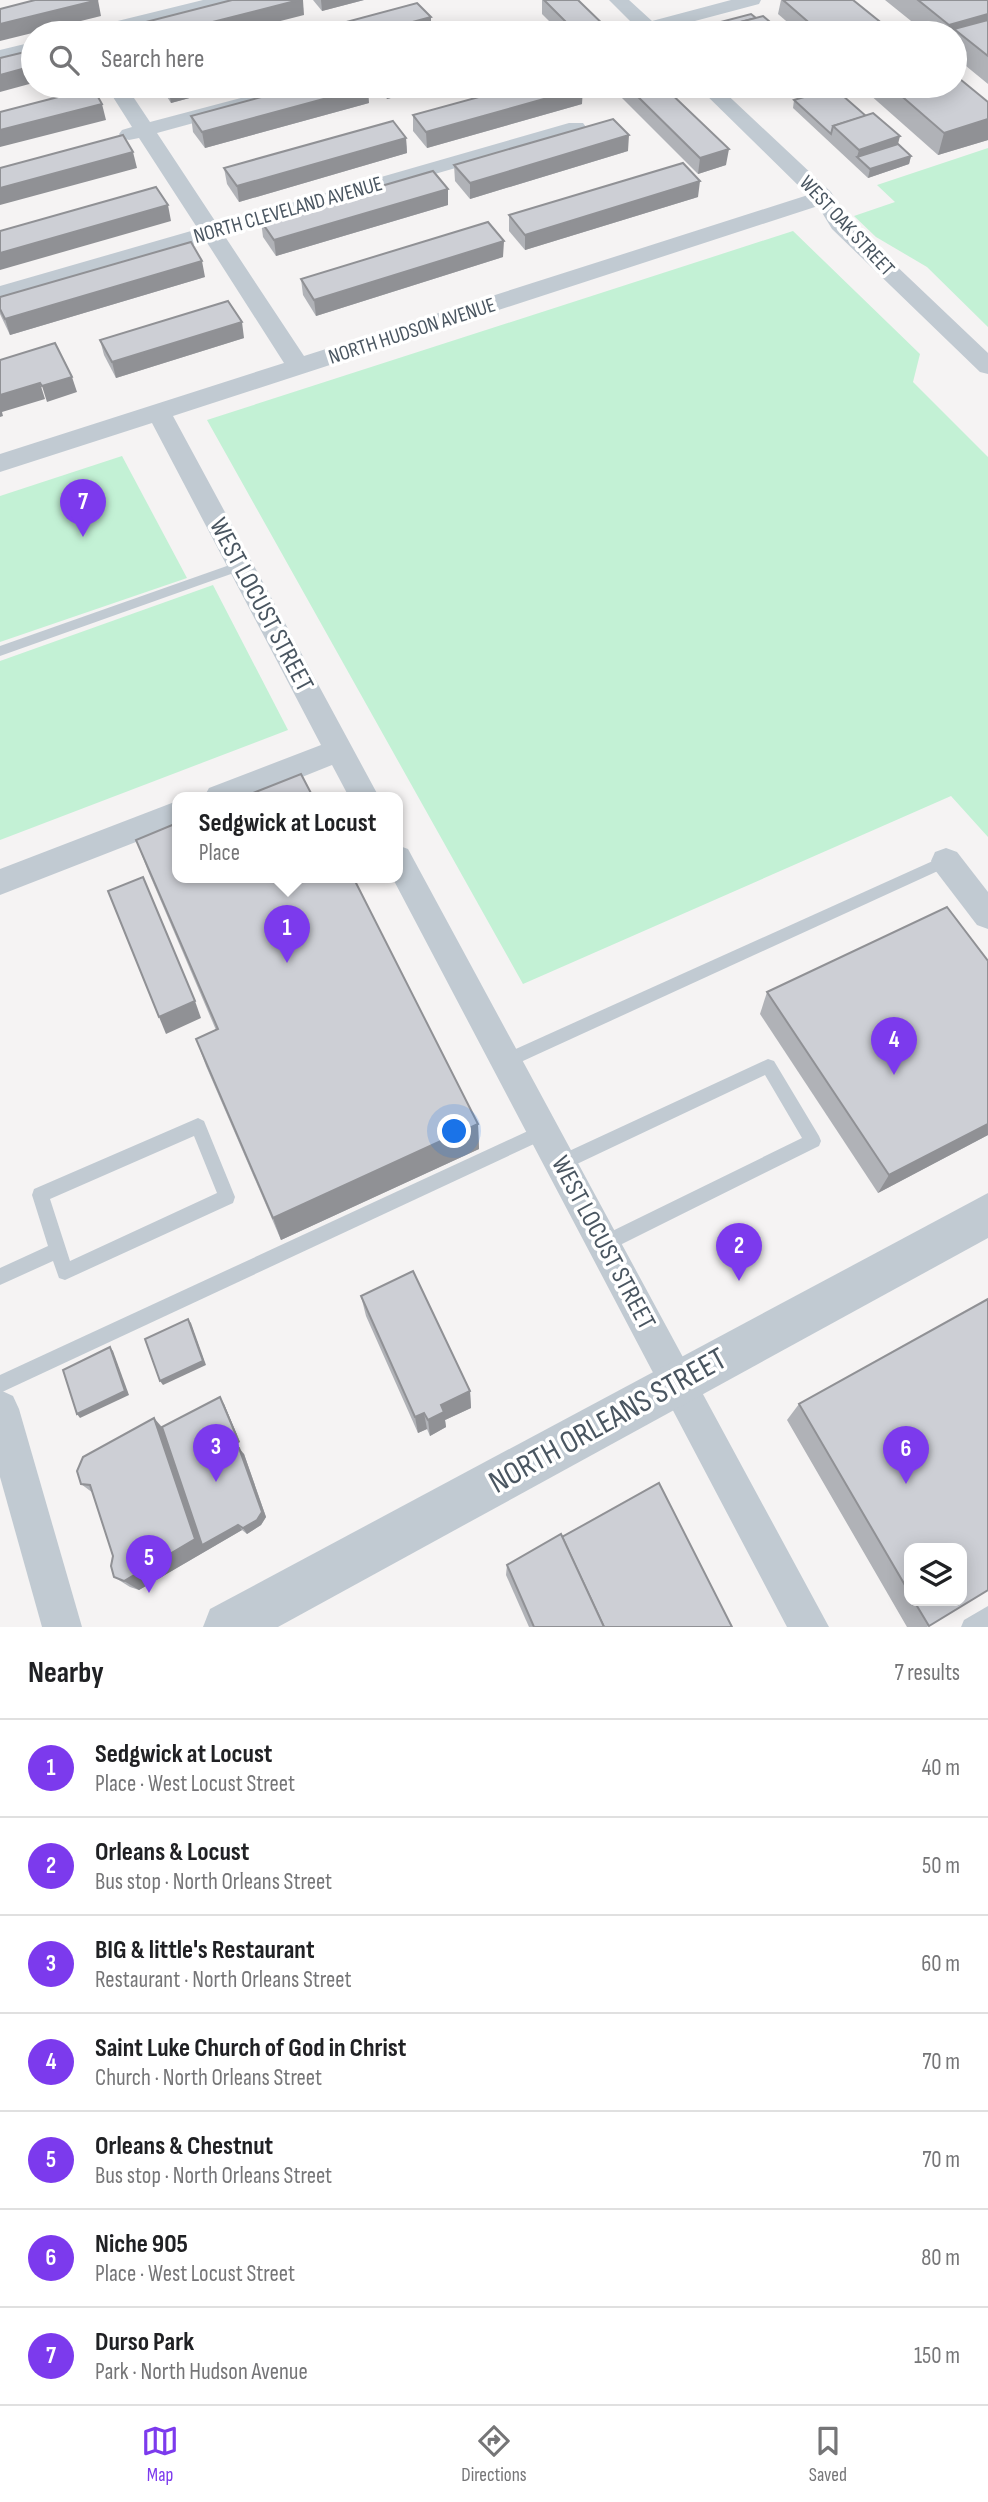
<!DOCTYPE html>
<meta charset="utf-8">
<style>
:root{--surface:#fff;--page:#f6f6f6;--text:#202124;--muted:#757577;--line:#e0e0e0;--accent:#7c3aed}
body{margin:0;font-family:"Sofia Sans Condensed",sans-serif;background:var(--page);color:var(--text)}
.controls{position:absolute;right:21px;bottom:21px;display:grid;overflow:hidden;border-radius:14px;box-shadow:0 4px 18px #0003}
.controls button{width:63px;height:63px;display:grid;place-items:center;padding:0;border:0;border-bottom:2px solid var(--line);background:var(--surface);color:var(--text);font:35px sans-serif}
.you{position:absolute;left:455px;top:1132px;width:24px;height:24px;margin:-18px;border:5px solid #fff;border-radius:50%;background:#1a73e8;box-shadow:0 0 0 10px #1a73e833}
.badge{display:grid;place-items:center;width:46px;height:46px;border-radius:50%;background:var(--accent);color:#fff;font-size:23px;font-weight:700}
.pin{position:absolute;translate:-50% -58px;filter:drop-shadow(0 2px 4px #0008)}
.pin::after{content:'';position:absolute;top:37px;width:24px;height:21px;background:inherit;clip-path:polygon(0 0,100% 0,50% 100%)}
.popup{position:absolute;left:172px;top:792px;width:231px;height:91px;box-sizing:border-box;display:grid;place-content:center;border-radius:14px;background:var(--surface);filter:drop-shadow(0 2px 5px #0005);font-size:23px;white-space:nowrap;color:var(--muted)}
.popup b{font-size:26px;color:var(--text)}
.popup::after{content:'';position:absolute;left:50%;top:100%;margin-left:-14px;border:14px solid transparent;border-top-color:var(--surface)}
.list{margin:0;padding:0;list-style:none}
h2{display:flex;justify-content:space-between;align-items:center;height:91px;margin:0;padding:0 28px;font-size:30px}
h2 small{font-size:23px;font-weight:400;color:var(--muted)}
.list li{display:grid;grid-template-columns:46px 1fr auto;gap:21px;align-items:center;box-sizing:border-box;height:98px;padding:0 28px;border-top:2px solid var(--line)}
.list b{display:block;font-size:26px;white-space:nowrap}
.list p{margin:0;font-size:23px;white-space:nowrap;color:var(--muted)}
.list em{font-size:23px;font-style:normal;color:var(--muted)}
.icon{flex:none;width:38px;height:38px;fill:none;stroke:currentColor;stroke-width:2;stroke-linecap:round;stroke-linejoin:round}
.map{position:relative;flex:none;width:988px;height:1627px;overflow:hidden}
.search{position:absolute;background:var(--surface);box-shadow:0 4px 18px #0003;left:21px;right:21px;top:21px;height:77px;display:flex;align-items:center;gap:18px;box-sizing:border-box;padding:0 24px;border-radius:38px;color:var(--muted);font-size:26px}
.sheet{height:777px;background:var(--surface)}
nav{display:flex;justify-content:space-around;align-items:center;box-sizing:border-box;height:98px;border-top:2px solid var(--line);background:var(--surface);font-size:19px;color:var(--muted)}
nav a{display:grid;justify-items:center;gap:4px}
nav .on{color:var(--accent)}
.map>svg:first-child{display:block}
.green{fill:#c3f1d5}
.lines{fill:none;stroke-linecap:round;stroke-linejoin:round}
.service{fill:#c1cad2;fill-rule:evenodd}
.minor{fill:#c1cad2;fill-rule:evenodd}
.tertiary{fill:#c1cad2;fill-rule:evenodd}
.wall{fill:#b0b2b7;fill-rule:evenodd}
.shaded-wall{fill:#909195}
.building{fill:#cdcfd5;stroke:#909195;stroke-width:2}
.labels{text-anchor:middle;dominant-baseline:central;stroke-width:7;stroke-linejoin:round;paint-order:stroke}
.far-street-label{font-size:21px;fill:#4a5661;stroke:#fff}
.street-label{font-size:26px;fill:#4a5661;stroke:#fff}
.near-street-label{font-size:32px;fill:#4a5661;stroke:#fff}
</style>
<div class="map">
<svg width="988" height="1627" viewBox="0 0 988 1627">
<rect width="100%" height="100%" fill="#f5f3f3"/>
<g class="green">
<path d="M988,148V327L927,267L876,237L854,216L895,202L877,185Z"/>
<path d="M793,231L920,354L913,382L988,457V837L951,796L523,984L207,420Z"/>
<path d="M122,456L187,578L0,642V496Z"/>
<path d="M213,585L288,730L0,840V661Z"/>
</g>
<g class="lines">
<g class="service">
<path d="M241,561L247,566L245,569L0,656V646Z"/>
<path d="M946,855L951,857L953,861L951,865L512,1066L506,1068L500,1066L498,1061L500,1056Z"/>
<path d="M768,1059L774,1061L819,1136L821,1141L819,1146L610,1250L604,1252L598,1250L596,1244L598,1238L802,1138L765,1075L560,1172L554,1170L552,1164L554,1158Z"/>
<path d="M198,1118L204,1121L206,1126L235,1197L233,1203L65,1280L59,1278L53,1261L0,1285V1268L48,1246L32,1195L34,1189ZM194,1136L217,1193L70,1261L50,1199Z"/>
<path d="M543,1124L549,1127L551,1132L549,1137L0,1393V1375Z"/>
<path d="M988,1606V1627H961L964,1620Z"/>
</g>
<g class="minor">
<path d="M203,0H235L233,4L114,33H82L85,29Z"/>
<path d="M609,0H629L652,21L731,0H761L759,4L661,30L662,33H642Z"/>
<path d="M33,42V54L0,62V50Z"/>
<path d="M106,86H126L150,122L286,86H318L315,90L157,133L217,224L569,123H583L586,127L583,131L224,235L304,356L808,195L697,86H718L831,192L848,220L988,353V374L980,372L832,229L818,206L173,416L379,797H349L332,765L252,797H204L209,788L321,745L152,423L0,472V454L284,363L206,241L0,300V286L198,229L139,138L129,140L122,138L119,134L122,130L132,127Z"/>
<path d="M177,801V826L0,895V869Z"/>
<path d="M397,845L408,849L829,1627H787L392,877H397Z"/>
<path d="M946,848L957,852L988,892V929L977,925L935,870L931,861L935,852Z"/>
<path d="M0,1390L13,1396L19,1409L82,1627H42L0,1477Z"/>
</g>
<path class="tertiary" d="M988,1193V1238L278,1627H203L210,1609Z"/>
</g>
<g class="wall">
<path d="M313,0H364L322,11Z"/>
<path d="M542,0H578L612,33H561L542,14Z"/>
<path d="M781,0H853L894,33H800L778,14Z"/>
<path d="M885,0H988V84L955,57V33H926Z"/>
<path d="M756,18L783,33H714L712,32L713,24Z"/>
<path d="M160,86H234L171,103Z"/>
<path d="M375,86H436L387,99Z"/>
<path d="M620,86H663L726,165L698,174L620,96Z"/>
<path d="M770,86H808L779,95Z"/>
<path d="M860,86H955L988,102V140L938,155Z"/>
<path d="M794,100L898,144L911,156L909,164L868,178L793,108Z"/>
<path d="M369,103L205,148L193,132L191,116Z"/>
<path d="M582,104L427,148L413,131V115Z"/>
<path d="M406,138L407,153L239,202L227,184L224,168Z"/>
<path d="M628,151L470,199L455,181L454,165Z"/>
<path d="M698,197L525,250L509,231V215Z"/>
<path d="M448,205L276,256L263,237L261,221Z"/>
<path d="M503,257L316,316L303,295L301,279Z"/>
<path d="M205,277L10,335L0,314V297Z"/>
<path d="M244,338L116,378L104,355L100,340Z"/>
<path d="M136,840L478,1124L479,1149L281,1240L206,1066L196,1039L216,1030L148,871Z"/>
<path d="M988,961V1135L878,1193L760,1014L767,992Z"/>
<path d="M361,1296L470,1391L471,1408L445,1420L446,1427L430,1436L427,1429L418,1433L366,1316Z"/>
<path d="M988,1299V1590L929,1626L927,1627H907L787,1420L799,1404ZM909,1548H962V1601H909Z"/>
<path d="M224,1404L240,1442L230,1447L231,1449L244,1454L266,1517L261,1525L247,1534L242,1530L139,1590L130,1587L114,1577L113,1556L93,1493L81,1484L154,1418L162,1427Z"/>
<path d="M562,1537L732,1627H529L506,1575L507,1565Z"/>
</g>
<g class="shaded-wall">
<path d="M98,0L101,16L0,41V24Z"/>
<path d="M299,0H303L304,15L233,33H169Z"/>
<path d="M321,0H364L322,11Z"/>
<path d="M988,14V35L954,29L953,33H947L949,25Z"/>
<path d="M431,17V33H372Z"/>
<path d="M33,66V83L0,92V75Z"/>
<path d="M172,86H234L171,103L168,87Z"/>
<path d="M386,86H436L387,99Z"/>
<path d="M780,86H808L779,95Z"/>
<path d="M368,87L369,103L205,148L202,132Z"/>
<path d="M583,88L582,104L427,148L426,132Z"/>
<path d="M102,104L106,120L0,147V130Z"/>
<path d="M988,119V140L938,155L944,133Z"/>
<path d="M629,135L628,151L470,199V183Z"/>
<path d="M900,136L896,152L857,157L859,150Z"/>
<path d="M406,138L407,153L239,202L237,186Z"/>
<path d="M729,149L726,165L698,174L700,158Z"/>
<path d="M133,152L137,168L0,205V188Z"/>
<path d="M911,156L909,164L868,178L870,169Z"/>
<path d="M700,181L698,197L525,250V235Z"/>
<path d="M448,189V205L276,256L274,240Z"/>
<path d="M168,205L171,221L0,270V253Z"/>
<path d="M504,241L503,257L316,316L314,300Z"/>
<path d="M202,261L205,277L10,335L5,319Z"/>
<path d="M242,322L244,338L116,378L112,362Z"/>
<path d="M72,377L77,392L47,402L42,386Z"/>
<path d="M40,383L45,399L2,412L3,416L0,417V395Z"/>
<path d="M195,1001L201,1018L166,1034L159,1017Z"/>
<path d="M478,1124L479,1149L281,1240L273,1218Z"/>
<path d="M988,1124V1135L878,1193L889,1175Z"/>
<path d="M188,1319L191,1323L206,1365L163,1385L160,1381Z"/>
<path d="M110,1347L113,1351L129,1395L80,1418L77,1414Z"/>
<path d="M470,1391L471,1408L445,1420L446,1427L430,1436L428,1420L441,1405Z"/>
<path d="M220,1397L224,1404L240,1442L230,1447L233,1456L229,1449L226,1441Z"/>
<path d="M424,1413L427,1429L418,1433L415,1417Z"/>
<path d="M154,1418L167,1434L242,1530L139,1590L124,1581Z"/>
<path d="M239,1448L244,1454L266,1517L261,1525L247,1534L243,1528Z"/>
</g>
<g class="building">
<path d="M35,0H98L0,24V9Z"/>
<path d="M232,0H299L169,33H131L126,27Z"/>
<path d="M544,0H578L612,33H577Z"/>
<path d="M783,0H853L894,33H821Z"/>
<path d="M918,0H988V14L949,25Z"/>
<path d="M417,3L431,17L372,33H324L320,29Z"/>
<path d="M751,14L756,18L725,26L724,33L713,24Z"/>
<path d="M763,16L783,33H733L725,26Z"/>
<path d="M988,20V56L954,29Z"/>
<path d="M523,27L529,33H501Z"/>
<path d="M33,50V66L0,75V58Z"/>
<path d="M955,75L988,102V119L944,133L890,86H955Z"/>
<path d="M302,86H367L368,87L202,132L191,116Z"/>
<path d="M519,86H581L583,88L426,132L413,115Z"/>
<path d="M627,86H663L729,149L700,158Z"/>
<path d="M93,88L102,104L0,130V112Z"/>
<path d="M834,88L866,116L833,126L831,134L794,100Z"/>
<path d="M873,113L900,136L859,150L833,126Z"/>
<path d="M613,119L629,135L470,183L454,165Z"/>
<path d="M393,121L406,138L237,186L224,168Z"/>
<path d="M123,135L133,152L0,188V168Z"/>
<path d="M898,144L911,156L870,169L857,157Z"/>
<path d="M683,163L700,181L525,235L509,215Z"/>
<path d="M433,171L448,189L274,240L261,221Z"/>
<path d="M156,187L168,205L0,253V231Z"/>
<path d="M488,222L504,241L314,300L301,279Z"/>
<path d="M191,242L202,261L5,319L0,309V297Z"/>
<path d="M228,301L242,322L112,362L100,340Z"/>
<path d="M55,343L72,377L42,386L40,383L0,395V360Z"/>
<path d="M301,774L313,797H243Z"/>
<path d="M177,823V877H353L478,1124L273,1218L196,1039L218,1029L136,840Z"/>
<path d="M143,877L195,1001L159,1017L108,891Z"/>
<path d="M947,907L988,961V1124L889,1175L767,992Z"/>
<path d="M413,1271L470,1391L441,1405L444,1412L428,1420L424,1413L415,1417L361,1296Z"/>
<path d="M988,1299V1590L929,1626L914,1601H962V1548H909V1592L799,1404Z"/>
<path d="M188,1319L203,1361L160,1381L145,1339Z"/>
<path d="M110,1347L125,1391L77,1414L63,1370Z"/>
<path d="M220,1397L236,1435L226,1441L229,1449L239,1448L262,1512L257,1520L243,1528L238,1525L202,1545L162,1427Z"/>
<path d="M154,1418L195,1539L124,1581L114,1577L111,1566L113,1556L90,1485L81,1484L77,1471L83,1457Z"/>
<path d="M659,1483L732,1627H604L562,1537Z"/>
<path d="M561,1534L604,1627H534L507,1565Z"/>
</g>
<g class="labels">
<g class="far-street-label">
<text transform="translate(288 210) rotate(-16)">NORTH CLEVELAND AVENUE</text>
<text transform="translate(847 226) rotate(47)">WEST OAK STREET</text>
<text transform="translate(412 331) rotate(-18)">NORTH HUDSON AVENUE</text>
</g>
<g class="street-label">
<text transform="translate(261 605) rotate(62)">WEST LOCUST STREET</text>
<text transform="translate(603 1243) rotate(62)">WEST LOCUST STREET</text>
</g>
<g class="near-street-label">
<text transform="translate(608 1421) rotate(-29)">NORTH ORLEANS STREET</text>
</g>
</g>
</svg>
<div class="controls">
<button><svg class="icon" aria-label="layers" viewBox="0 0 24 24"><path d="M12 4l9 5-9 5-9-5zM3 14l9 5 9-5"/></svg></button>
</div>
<div class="you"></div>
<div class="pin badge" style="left:287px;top:963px">1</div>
<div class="popup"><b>Sedgwick at Locust</b>Place</div>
<div class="pin badge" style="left:739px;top:1281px">2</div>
<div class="pin badge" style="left:216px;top:1482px">3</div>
<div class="pin badge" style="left:894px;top:1075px">4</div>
<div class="pin badge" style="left:149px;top:1593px">5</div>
<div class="pin badge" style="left:906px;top:1484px">6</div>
<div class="pin badge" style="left:83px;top:537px">7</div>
<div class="search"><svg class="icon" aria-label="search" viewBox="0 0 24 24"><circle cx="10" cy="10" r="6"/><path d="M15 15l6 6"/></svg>Search here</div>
</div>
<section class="sheet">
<h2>Nearby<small>7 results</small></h2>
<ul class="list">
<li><span class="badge">1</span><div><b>Sedgwick at Locust</b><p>Place · West Locust Street</p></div><em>40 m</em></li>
<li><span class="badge">2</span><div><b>Orleans &amp; Locust</b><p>Bus stop · North Orleans Street</p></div><em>50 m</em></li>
<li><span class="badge">3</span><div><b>BIG &amp; little's Restaurant</b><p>Restaurant · North Orleans Street</p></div><em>60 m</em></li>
<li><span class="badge">4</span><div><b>Saint Luke Church of God in Christ</b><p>Church · North Orleans Street</p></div><em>70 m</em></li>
<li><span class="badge">5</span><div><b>Orleans &amp; Chestnut</b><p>Bus stop · North Orleans Street</p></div><em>70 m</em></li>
<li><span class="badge">6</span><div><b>Niche 905</b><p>Place · West Locust Street</p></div><em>80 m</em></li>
<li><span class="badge">7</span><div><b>Durso Park</b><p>Park · North Hudson Avenue</p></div><em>150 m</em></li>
</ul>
</section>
<nav>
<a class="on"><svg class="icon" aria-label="map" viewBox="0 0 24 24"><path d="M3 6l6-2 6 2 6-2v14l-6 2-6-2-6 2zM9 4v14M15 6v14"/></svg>Map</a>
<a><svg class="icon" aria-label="directions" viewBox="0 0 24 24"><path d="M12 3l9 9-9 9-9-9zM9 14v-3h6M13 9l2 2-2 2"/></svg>Directions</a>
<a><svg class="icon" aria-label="saved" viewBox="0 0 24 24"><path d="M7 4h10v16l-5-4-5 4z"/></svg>Saved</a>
</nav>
